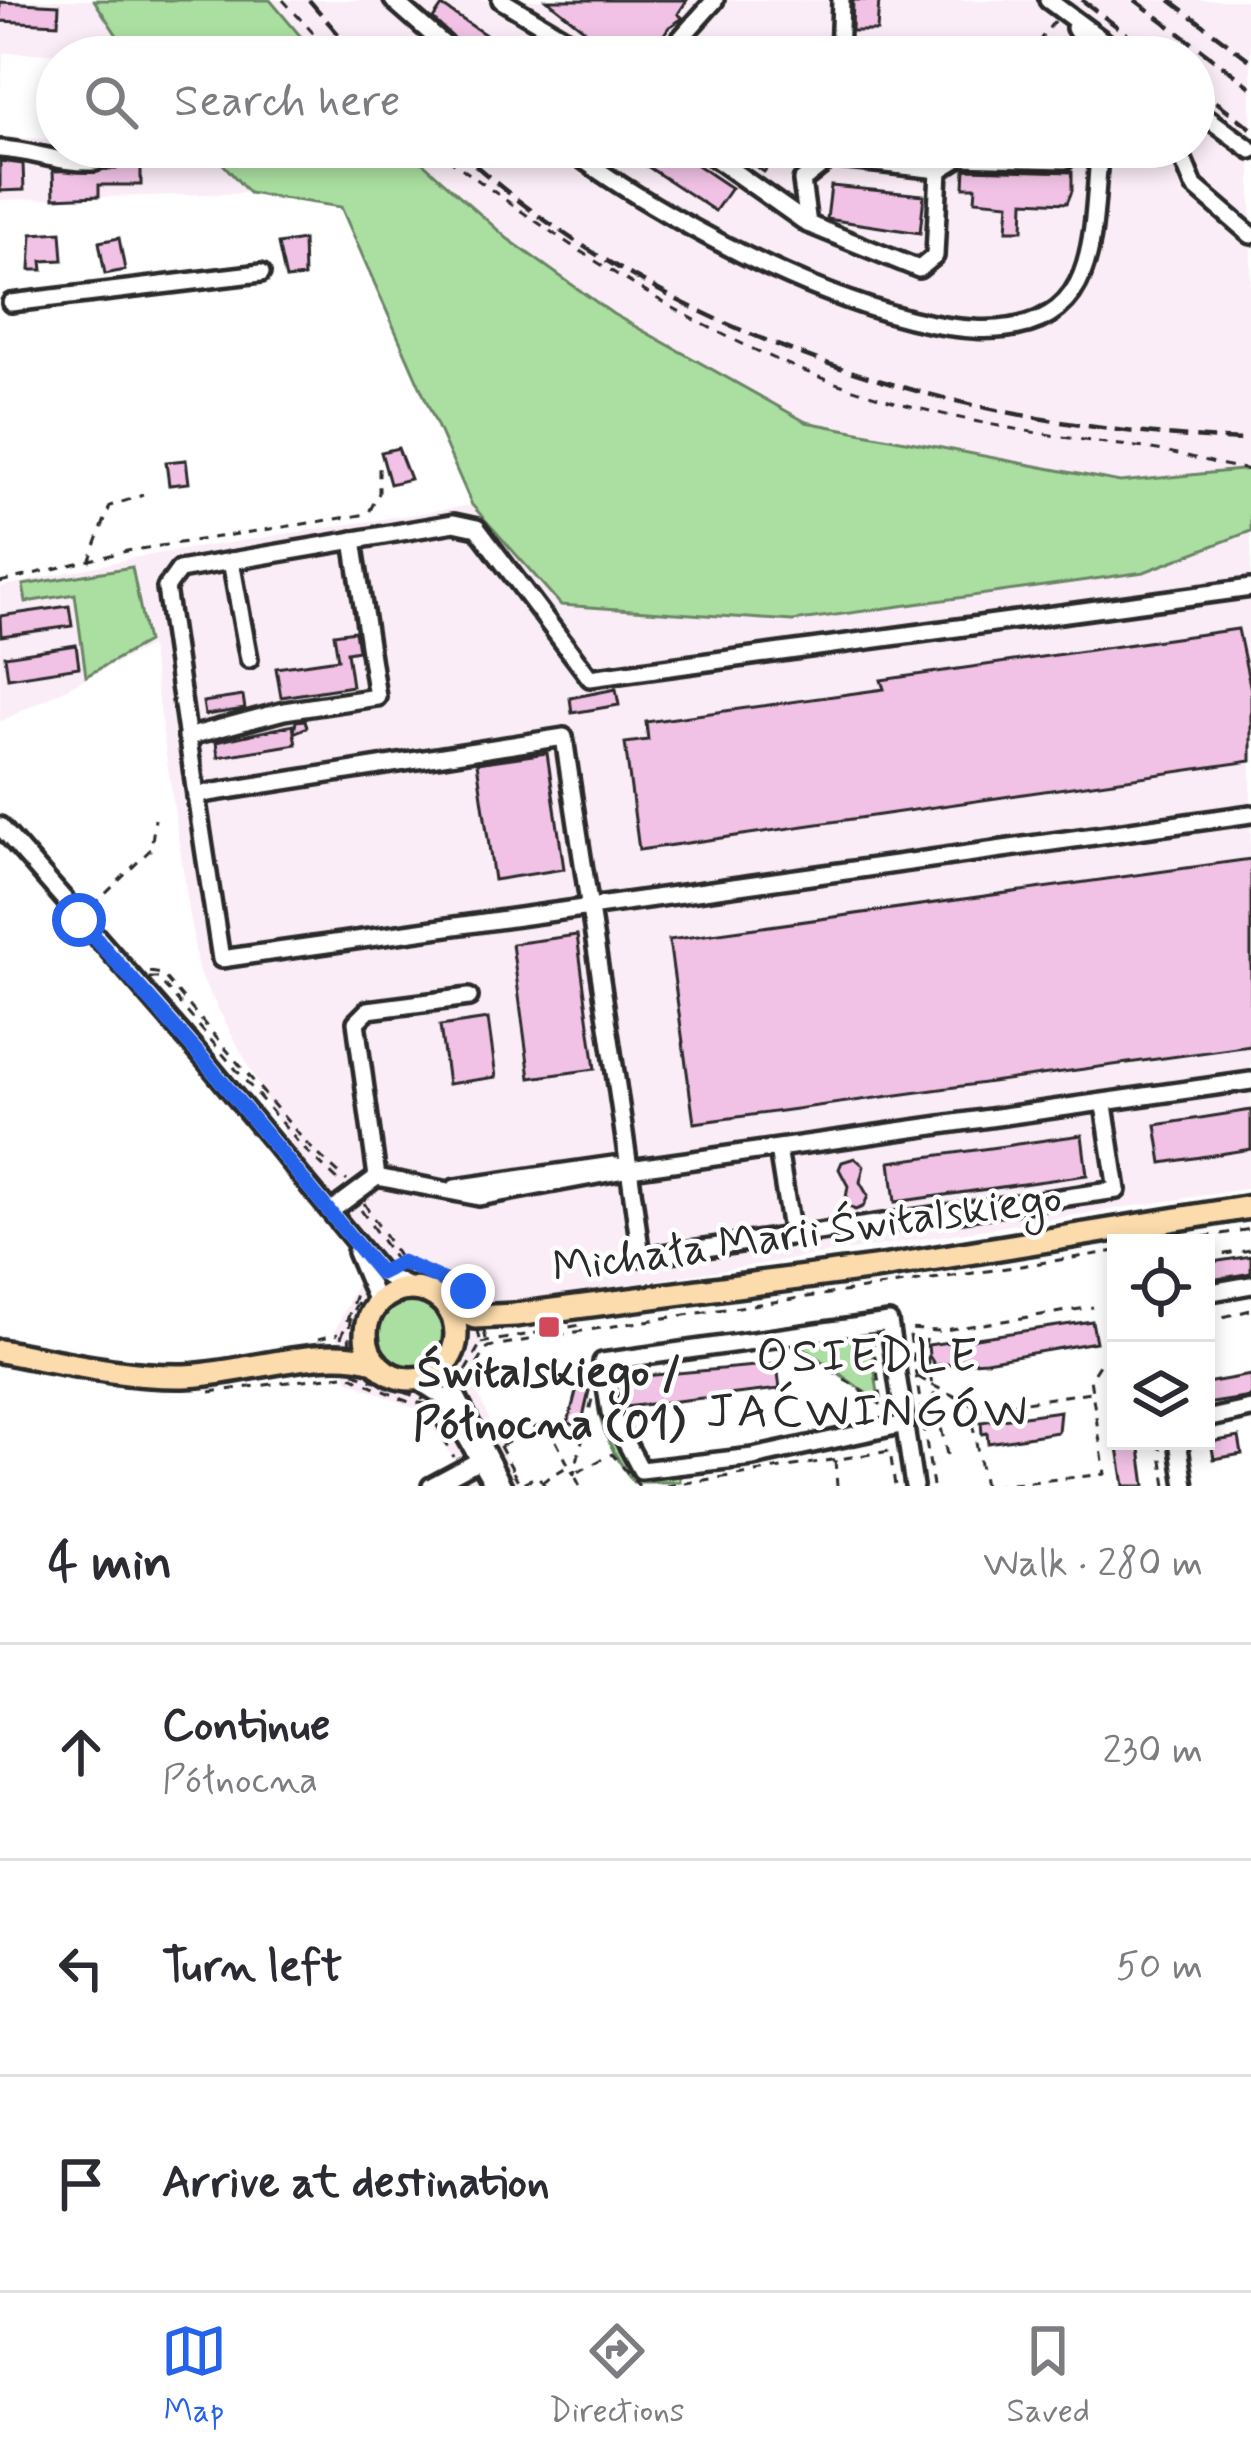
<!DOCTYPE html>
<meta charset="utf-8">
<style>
:root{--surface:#fff;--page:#f7f7f7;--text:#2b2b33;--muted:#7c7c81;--line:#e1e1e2;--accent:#2563eb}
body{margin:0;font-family:Mynerve,sans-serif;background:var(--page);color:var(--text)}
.controls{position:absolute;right:36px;bottom:36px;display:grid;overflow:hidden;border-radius:0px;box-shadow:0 6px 18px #0003}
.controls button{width:108px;height:108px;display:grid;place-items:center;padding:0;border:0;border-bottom:3px solid var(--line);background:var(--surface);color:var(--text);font:60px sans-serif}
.stop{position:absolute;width:36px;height:36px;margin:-27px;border:9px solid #2563eb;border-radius:50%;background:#fff}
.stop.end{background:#2563eb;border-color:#fff;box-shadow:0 3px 12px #0008}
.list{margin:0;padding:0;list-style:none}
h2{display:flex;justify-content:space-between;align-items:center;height:156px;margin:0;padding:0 48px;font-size:51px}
h2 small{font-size:39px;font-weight:400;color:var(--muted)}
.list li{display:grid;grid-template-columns:78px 1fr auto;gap:36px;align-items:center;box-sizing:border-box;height:216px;padding:0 48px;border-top:3px solid var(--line)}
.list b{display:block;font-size:45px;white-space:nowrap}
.list p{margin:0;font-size:39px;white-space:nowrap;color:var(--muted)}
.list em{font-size:39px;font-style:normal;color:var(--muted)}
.icon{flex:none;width:66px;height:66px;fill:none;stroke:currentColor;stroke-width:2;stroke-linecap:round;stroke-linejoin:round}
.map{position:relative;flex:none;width:1251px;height:1486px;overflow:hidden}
.search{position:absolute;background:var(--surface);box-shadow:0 6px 18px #0003;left:36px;right:36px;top:36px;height:132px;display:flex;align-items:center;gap:30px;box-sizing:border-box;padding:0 42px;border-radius:66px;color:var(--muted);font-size:45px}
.sheet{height:804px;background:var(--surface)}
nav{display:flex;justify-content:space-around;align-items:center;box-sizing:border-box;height:168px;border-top:3px solid var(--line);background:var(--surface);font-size:33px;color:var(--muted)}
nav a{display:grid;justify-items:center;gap:6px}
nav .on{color:var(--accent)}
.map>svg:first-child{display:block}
.built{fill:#fbedf7}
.green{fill:#abdfa1;stroke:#6b8566;stroke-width:3}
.building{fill:#f1c2e5;stroke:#2b2b2b;stroke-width:3}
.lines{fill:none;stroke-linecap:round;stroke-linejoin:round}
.minor-casing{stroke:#2b2b2b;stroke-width:24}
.major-casing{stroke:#2b2b2b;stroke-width:30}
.path{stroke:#2b2b2b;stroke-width:3;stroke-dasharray:9 9;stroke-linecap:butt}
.minor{stroke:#fff;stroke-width:15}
.major{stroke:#fcdcac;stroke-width:21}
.rail{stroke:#2b2b2b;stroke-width:4.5;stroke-dasharray:18 9;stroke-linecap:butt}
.route{stroke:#2563eb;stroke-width:15}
.poi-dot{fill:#d1495b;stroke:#fff;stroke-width:4.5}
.labels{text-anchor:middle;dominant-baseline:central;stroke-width:9;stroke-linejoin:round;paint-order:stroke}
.street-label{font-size:45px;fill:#2b2b2b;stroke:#fff}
.poi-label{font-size:45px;font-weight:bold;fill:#2b2b2b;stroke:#fff}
.neighbourhood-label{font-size:48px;letter-spacing:3px;fill:#2b2b2b;stroke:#fff}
</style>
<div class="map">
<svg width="1251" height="1486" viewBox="0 0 1251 1486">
<rect width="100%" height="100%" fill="#fff"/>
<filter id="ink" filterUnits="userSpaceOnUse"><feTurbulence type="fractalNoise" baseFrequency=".00833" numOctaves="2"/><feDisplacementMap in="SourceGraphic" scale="24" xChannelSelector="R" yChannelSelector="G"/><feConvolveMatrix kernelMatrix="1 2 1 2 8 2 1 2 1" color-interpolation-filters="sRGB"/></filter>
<g filter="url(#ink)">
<g class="built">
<path d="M0,0H94L128,54L4,53L0,97Z"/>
<path d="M270,0H1251V469L1120,482L806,422L613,314L509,239L405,147H1194V57H318Z"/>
<path d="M0,137L57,139V147H208L249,193L0,200Z"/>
<path d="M472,505L561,605L793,621L1143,572L1251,531V1188L489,1306L473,1382L518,1486H443L463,1475L423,1412L347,1380L335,1331L360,1276L198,971L150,646L0,722V587L137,557Z"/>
</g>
<g class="green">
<path d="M94,0H270L318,57H131Z"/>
<path d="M208,147H405L508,239L613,314L806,422L1120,482L1251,469V531L1144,572L793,621L561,605L472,505L341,207L249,193Z"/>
<path d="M132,567L147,642L86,676L75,594L26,602L23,585Z"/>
<circle cx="413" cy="1335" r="34"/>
<path d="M869,1331L879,1400L877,1401L804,1348L802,1340Z"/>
<path d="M600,1370L644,1478L680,1472V1482H633C609,1448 590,1412 600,1370Z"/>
</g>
<g class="building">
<path d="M547,0H687L678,14L683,18L669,27L648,57H619Z"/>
<path d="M853,0H879L877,31H852Z"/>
<path d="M0,2L59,5L58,24L0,21Z"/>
<path d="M442,6L519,57L469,52L433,19Z"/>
<path d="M618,147H670L731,188L715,211Z"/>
<path d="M729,147H782L764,172Z"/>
<path d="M116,153H141V185H99V196L54,198L53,171L116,169Z"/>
<path d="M0,161L23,164L24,190L0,191Z"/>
<path d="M965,169L1072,172V191L1067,203L1024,201L1023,230H1007L1009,203L975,200L976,187H964Z"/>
<path d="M831,186L924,195L920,233L827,219Z"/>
<path d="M61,232L63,260L42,261L43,270H30L32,234Z"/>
<path d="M119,238L125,270L105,274L99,242Z"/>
<path d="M303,240L304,277L286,279L278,244Z"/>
<path d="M398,448L410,479L390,484L381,452Z"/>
<path d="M186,460L189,483L169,485L166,462Z"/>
<path d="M69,606L72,626L1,636L0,616Z"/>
<path d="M1238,629L1251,690V761L639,850L625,743L648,740L646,722L884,689L881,680Z"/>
<path d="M355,631L358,650L347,652L352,686L281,697L276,668L338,659L334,634Z"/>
<path d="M76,645L79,667L8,678L5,656Z"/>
<path d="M616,689L619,705L572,713L570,698Z"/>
<path d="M243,696L245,709L205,715L203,702Z"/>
<path d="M305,720L307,727L294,733L296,744L218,757L216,742L293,725L294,732L296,721Z"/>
<path d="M547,753L564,869L494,880L477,763Z"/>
<path d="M1251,859V1046L694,1123L669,940Z"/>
<path d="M577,935L595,1069L530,1078L512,944Z"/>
<path d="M488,1019L496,1077L448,1084L440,1026Z"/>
<path d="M1251,1110V1149L1162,1163L1156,1125Z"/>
<path d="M1082,1135L1087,1175L895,1202L890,1162Z"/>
<path d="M855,1158L864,1166L860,1182L868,1196L863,1207L855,1210L845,1204L848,1186L839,1169L842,1162Z"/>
<path d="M1251,1256V1273L1206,1281V1263Z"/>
<path d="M1092,1321L1096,1342L986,1361L935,1365L929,1356L928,1345Z"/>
<path d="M777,1364L780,1389L625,1407L621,1378Z"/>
<path d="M1251,1375V1397L1206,1404V1383Z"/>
<path d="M577,1388L589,1391L581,1426L568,1423Z"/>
<path d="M1060,1411L1058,1432L988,1443L987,1433L982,1434L981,1422Z"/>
<path d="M1239,1437L1242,1454L1214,1459L1211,1442Z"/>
<path d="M1117,1441H1139L1145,1486H1124Z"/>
</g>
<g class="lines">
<defs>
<g id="minor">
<path d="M393,0L458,57"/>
<path d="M501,0L563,37L575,57"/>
<path d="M1048,0L1125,57"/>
<path d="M1075,28L1093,57"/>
<path d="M664,57L715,0"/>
<path d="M839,57L841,0"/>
<path d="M1194,108L1251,150"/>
<path d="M567,147C644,211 1008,422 1078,283C1097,246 1095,188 1100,147"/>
<path d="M699,147L808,224"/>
<path d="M814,147L831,158L939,170L960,157"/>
<path d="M833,147L831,158L802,181L808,224L919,269L935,256L939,170"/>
<path d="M965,147L960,157L1065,160"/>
<path d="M1178,147L1194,186L1251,235"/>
<path d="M0,149C36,151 55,163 95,162"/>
<path d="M11,303L261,273"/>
<path d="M231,561L249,659"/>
<path d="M187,737L284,711L377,697L353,540"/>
<path d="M196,795L166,588L179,570L454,523L477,528L590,678L1251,588"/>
<path d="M0,826L204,1059L381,1273L415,1290"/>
<path d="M1104,1105L1117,1190L641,1257C619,1083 589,910 564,737L196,795L221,959L1251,814"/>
<path d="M778,1149L792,1236"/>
<path d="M377,1177L356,1022L368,1010L469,997"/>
<path d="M455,1188L613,1165L630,1169"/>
<path d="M331,1211L377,1177L479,1197L630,1169L1251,1081"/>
<path d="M356,1252L375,1297L372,1313"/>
<path d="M1206,1293L1251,1285"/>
<path d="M447,1362L454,1391L503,1486"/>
<path d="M415,1379L443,1397L493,1484"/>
<path d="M1206,1419L1251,1409"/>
<path d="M905,1424L753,1457L641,1470L610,1412L602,1362L889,1322L914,1486"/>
<path d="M1178,1441L1185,1486"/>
<path d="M431,1486L487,1456"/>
</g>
<g id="major">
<circle cx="411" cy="1334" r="45"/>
<path d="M447,1306L475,1317L515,1315L882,1267L1251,1207"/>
<path d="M0,1351C61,1362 122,1377 184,1376C241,1375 324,1343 376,1362"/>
</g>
</defs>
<use href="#minor" class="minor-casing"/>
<use href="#major" class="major-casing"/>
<g class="path">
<path d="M283,0L335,57"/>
<path d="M1027,57L1055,20"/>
<path d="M433,147C555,238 688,330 833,382C934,418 1038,435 1144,448C1180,452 1215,465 1251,470"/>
<path d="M89,562L110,506L143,495"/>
<path d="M0,582L127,551L368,514L379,493V467"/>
<path d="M93,906L151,849L155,819"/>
<path d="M150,972L162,974L307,1144L347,1181"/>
<path d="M149,978H158L302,1147L341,1183"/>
<path d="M364,1203L401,1261"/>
<path d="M361,1210L396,1261"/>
<path d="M1168,1243L1251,1229"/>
<path d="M1206,1257L1251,1250"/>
<path d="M394,1266L402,1262L476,1299"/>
<path d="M401,1268L469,1298L481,1343L461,1379L422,1399L355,1373C341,1312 350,1300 401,1268Z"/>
<path d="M1206,1321L1251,1310"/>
<path d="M484,1331L488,1347"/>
<path d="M872,1337L882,1404"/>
<path d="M341,1338L357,1291"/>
<path d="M318,1339L338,1334"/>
<path d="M481,1343L586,1324"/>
<path d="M800,1348L883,1406L885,1415"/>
<path d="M351,1376L409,1402L430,1404"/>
<path d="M918,1377L932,1385L925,1344L930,1330"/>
<path d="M468,1380L488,1347C696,1310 907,1285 1116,1251"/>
<path d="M210,1392L343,1375"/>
<path d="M427,1407L454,1457"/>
<path d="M491,1430L513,1470"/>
<path d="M1159,1441L1166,1486"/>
<path d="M501,1446L546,1422L568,1464"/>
<path d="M947,1455L932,1385L979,1408"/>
<path d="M835,1460L837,1486"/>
<path d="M513,1472L520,1484L538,1476L545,1486"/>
<path d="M542,1482L568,1466L574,1474L592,1399"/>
<path d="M580,1486L574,1474L612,1454L639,1486"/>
<path d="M666,1486L890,1451L895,1486"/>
<path d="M933,1486L909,1329L938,1331L1093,1307"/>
<path d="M984,1486L973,1426L981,1409L1090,1392"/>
<path d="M993,1486L1105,1474L1090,1379L1099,1365L1116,1362"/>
</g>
<use href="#minor" class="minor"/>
<use href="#major" class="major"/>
<g class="rail">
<path d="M309,0L358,57"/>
<path d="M1082,0L1157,57"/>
<path d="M1135,0L1251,87"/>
<path d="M1170,0L1251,61"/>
<path d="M1194,85L1251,128"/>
<path d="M455,147C664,341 972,432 1251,440"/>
</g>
</g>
</g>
<g class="lines" filter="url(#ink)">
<path class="route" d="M79,920L204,1060L380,1273L402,1262L468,1291"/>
</g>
<rect class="poi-dot" x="537" y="1315" width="24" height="24" rx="6"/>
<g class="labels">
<g class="street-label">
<text transform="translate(807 1234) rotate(-8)">Michała Marii Świtalskiego</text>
</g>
<g class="poi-label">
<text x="549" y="1373">Świtalskiego /<tspan x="549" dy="52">Północna (01)</tspan></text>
</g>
<g class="neighbourhood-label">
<text x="868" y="1357">OSIEDLE<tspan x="868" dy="55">JAĆWINGÓW</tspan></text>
</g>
</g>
</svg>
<div class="controls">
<button><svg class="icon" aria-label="locate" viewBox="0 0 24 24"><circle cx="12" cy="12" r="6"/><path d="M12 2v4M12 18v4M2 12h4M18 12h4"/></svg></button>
<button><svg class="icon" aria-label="layers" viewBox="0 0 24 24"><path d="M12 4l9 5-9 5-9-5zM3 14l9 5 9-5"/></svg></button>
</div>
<div class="stop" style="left:79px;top:920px"></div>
<div class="stop end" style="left:468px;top:1291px"></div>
<div class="search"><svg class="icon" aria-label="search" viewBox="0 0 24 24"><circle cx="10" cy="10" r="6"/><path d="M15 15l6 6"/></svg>Search here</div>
</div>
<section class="sheet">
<h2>4 min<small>Walk · 280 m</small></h2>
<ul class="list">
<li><svg class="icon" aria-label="ahead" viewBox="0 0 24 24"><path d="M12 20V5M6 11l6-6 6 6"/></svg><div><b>Continue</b><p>Północna</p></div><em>230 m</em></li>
<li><svg class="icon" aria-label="left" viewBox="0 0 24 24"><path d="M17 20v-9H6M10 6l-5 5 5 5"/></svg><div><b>Turn left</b></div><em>50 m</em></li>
<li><svg class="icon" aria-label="arrive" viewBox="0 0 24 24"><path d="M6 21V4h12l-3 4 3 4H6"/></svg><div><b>Arrive at destination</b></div></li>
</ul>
</section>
<nav>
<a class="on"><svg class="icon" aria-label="map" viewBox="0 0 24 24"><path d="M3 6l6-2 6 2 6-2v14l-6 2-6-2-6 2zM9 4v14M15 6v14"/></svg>Map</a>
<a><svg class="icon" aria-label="directions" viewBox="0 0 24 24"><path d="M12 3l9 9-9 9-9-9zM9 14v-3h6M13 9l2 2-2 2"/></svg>Directions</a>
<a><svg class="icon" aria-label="saved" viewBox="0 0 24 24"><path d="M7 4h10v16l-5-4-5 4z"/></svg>Saved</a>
</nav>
